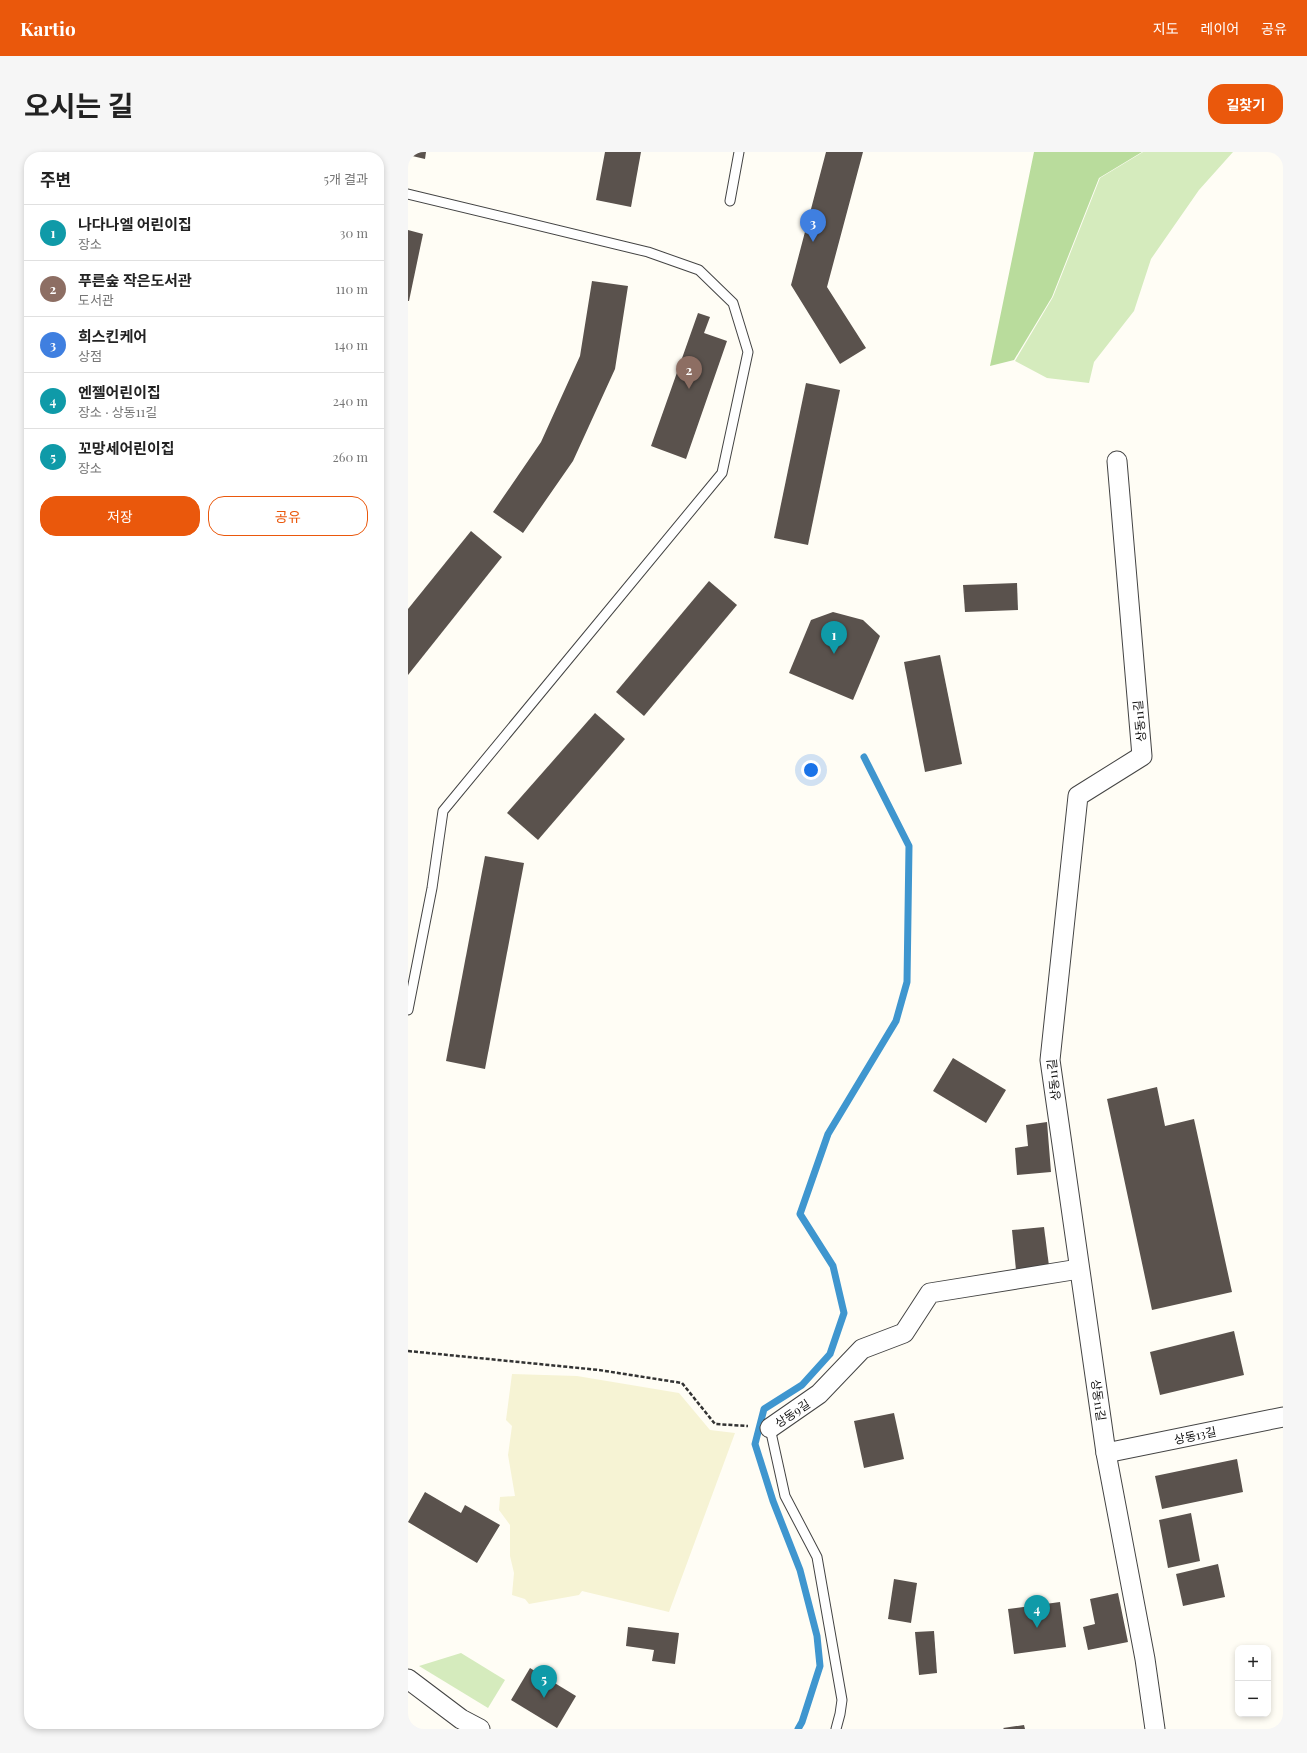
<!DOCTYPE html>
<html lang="ko">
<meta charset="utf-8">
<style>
:root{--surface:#fff;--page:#f6f6f6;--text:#222;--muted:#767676;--line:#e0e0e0;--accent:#ea580c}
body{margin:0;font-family:"Playfair Display","Noto Sans KR",serif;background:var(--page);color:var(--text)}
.controls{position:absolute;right:12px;bottom:12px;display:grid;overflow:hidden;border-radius:8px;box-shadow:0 2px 6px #0003}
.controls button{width:36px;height:36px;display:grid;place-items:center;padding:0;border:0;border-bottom:1px solid var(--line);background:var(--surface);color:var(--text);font:20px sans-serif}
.you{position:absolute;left:403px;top:618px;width:14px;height:14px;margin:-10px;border:3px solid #fff;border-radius:50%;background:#1a73e8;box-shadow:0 0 0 6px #1a73e833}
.badge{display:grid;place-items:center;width:26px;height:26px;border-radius:50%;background:var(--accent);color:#fff;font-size:13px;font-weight:700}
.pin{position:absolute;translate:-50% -33px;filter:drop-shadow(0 1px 2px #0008)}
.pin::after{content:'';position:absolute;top:21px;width:14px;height:12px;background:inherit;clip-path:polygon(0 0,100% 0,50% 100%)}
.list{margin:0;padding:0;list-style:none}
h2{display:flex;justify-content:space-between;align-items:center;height:52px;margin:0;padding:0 16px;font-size:17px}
h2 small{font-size:13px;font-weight:400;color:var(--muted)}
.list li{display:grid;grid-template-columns:26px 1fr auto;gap:12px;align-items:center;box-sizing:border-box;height:56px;padding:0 16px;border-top:1px solid var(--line)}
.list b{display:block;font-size:15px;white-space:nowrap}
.list p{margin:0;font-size:13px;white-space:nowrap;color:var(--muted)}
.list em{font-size:13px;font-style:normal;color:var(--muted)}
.actions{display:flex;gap:8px;padding:12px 16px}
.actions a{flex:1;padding:9px 0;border:1px solid var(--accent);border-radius:16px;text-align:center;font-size:14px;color:var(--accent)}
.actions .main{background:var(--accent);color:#fff}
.map{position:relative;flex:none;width:875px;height:1577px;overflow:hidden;border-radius:16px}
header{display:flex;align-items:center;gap:24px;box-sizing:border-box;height:56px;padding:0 20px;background:var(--accent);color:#fff}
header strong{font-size:19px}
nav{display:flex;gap:22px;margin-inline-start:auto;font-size:14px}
.intro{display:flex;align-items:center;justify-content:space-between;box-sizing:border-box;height:96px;padding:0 24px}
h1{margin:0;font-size:28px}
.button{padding:10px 18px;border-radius:16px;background:var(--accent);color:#fff;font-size:14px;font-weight:700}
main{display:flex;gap:24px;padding:0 24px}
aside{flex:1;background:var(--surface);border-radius:16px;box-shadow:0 2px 6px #0003}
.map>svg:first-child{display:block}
.farmland{fill:#f6f3d4}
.green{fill:#d5ebbd}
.forest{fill:#b9dc9c}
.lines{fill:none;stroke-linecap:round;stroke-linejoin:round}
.stream{stroke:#3f96cf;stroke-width:7}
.building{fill:#5a524d}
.service-casing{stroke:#444;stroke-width:11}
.minor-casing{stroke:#444;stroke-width:21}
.path{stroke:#333;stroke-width:2.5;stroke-dasharray:4 2;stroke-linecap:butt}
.service{stroke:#fff;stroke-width:9}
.minor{stroke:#fff;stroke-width:19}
.labels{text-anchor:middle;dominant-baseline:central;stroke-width:4;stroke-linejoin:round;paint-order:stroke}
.street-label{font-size:12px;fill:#111;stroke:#fff}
</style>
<header>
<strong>Kartio</strong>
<nav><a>지도</a><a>레이어</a><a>공유</a></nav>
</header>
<div class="intro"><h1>오시는 길</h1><a class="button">길찾기</a></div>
<main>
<aside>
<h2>주변<small>5개 결과</small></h2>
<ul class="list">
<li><span class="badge" style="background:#0f9aa8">1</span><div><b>나다나엘 어린이집</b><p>장소</p></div><em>30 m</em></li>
<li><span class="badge" style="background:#8d6e63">2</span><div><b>푸른숲 작은도서관</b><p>도서관</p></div><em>110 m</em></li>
<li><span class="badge" style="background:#3f7fe0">3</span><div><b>희스킨케어</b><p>상점</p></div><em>140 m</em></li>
<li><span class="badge" style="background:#0f9aa8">4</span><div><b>엔젤어린이집</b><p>장소 · 상동11길</p></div><em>240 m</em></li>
<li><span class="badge" style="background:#0f9aa8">5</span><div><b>꼬망세어린이집</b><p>장소</p></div><em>260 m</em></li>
</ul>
<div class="actions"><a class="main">저장</a><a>공유</a></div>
</aside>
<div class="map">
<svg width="875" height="1577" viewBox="0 0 875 1577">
<rect width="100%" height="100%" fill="#fffdf5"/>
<path class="farmland" d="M104,1222L169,1224L271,1241L302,1278L327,1281L261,1460L174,1439L171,1443L121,1452L117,1447L104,1443L106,1421L102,1404V1373L91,1358L92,1345L107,1344L100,1303L104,1274L98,1268Z"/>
<g class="green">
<path d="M735,0H825L791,38L743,107L726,159L686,210L681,231L639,226L607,209L645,145L692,26Z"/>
<path d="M53,1501L97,1528L80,1556L11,1514Z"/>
</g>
<path class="forest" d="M626,0H734L691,26L644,145L606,208L582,214Z"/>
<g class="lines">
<path class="stream" d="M390,1577L394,1570L412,1514L409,1484L392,1418L365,1349L347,1292L356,1257L394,1233L422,1202L436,1161L425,1114L392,1062L420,982L488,869L499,830L501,694L456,605"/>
</g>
<g class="building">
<path d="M0,0H18L17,7L0,3Z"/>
<path d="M197,0H233L223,55L188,48Z"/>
<path d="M418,0H455L419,135L458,196L432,212L383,133Z"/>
<path d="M0,78L15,82L1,149H0Z"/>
<path d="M184,129L220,134L207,217L165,309L115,381L85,360L133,290L172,204Z"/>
<path d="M290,161L302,165L296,181L319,189L278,307L243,294Z"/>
<path d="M398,231L432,238L400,393L366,386Z"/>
<path d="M63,379L94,405L0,523V457Z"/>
<path d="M301,429L329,453L236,564L208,540Z"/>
<path d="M609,431L610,458L557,460L555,433Z"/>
<path d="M425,460L455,468L472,484L445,548L381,521L403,468Z"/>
<path d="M532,503L554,612L517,620L496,510Z"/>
<path d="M187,561L217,587L130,688L99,661Z"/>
<path d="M77,704L116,711L77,917L38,909Z"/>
<path d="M545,906L598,938L578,971L525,939Z"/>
<path d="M749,935L757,974L786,967L824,1140L744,1158L699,947Z"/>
<path d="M639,970L643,1020L609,1023L607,996L620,994L618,973Z"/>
<path d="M636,1075L641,1114L608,1118L604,1078Z"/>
<path d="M826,1179L836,1223L752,1243L742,1200Z"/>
<path d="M486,1261L496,1307L456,1316L446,1269Z"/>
<path d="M829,1307L835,1340L754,1357L747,1324Z"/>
<path d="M17,1340L53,1361L57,1353L92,1373L69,1411L0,1370Z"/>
<path d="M783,1361L792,1409L760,1416L751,1368Z"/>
<path d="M810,1412L817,1445L775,1454L768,1422Z"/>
<path d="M486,1427L509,1431L503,1471L480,1467Z"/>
<path d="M710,1441L720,1490L680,1498L675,1475L687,1472L682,1447Z"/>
<path d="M652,1450L658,1495L606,1502L600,1457Z"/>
<path d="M220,1475L271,1481L267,1512L244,1509L246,1498L218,1494Z"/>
<path d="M526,1479L529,1521L511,1523L507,1480Z"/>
<path d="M122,1516L168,1544L149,1576L103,1548Z"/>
<path d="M616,1573L617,1577H596L595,1576Z"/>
</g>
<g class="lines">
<defs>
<g id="service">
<path d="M0,42L240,100L291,118L325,151L340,200L314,321L35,659L24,736L0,858"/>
<path d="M322,49L331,0"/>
<path d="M362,1276L377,1344L409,1405L434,1548L432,1562L428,1577"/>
</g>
<g id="minor">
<path d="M709,309L734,604L670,644L642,908L698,1301L737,1507L747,1577"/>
<path d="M362,1276L411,1242L454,1197L496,1181L522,1141L671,1117"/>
<path d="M698,1301L875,1265"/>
<path d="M0,1527L53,1567L72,1577"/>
</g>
</defs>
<use href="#service" class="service-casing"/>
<use href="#minor" class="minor-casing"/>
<path class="path" d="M0,1199L191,1218L274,1231L307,1272L340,1274"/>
<use href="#service" class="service"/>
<use href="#minor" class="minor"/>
</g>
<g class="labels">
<g class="street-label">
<text transform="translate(731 569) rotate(-95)">상동11길</text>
<text transform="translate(645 928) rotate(-96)">상동11길</text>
<text transform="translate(691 1248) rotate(82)">상동11길</text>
<text transform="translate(384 1261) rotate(-34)">상동9길</text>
<text transform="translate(787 1283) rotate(-12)">상동13길</text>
</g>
</g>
</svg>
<div class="controls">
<button>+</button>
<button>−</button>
</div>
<div class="you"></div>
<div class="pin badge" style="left:426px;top:502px;background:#0f9aa8">1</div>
<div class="pin badge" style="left:281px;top:237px;background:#8d6e63">2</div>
<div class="pin badge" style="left:405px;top:90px;background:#3f7fe0">3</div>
<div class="pin badge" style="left:629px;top:1476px;background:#0f9aa8">4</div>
<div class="pin badge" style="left:136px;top:1546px;background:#0f9aa8">5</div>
</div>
</main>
